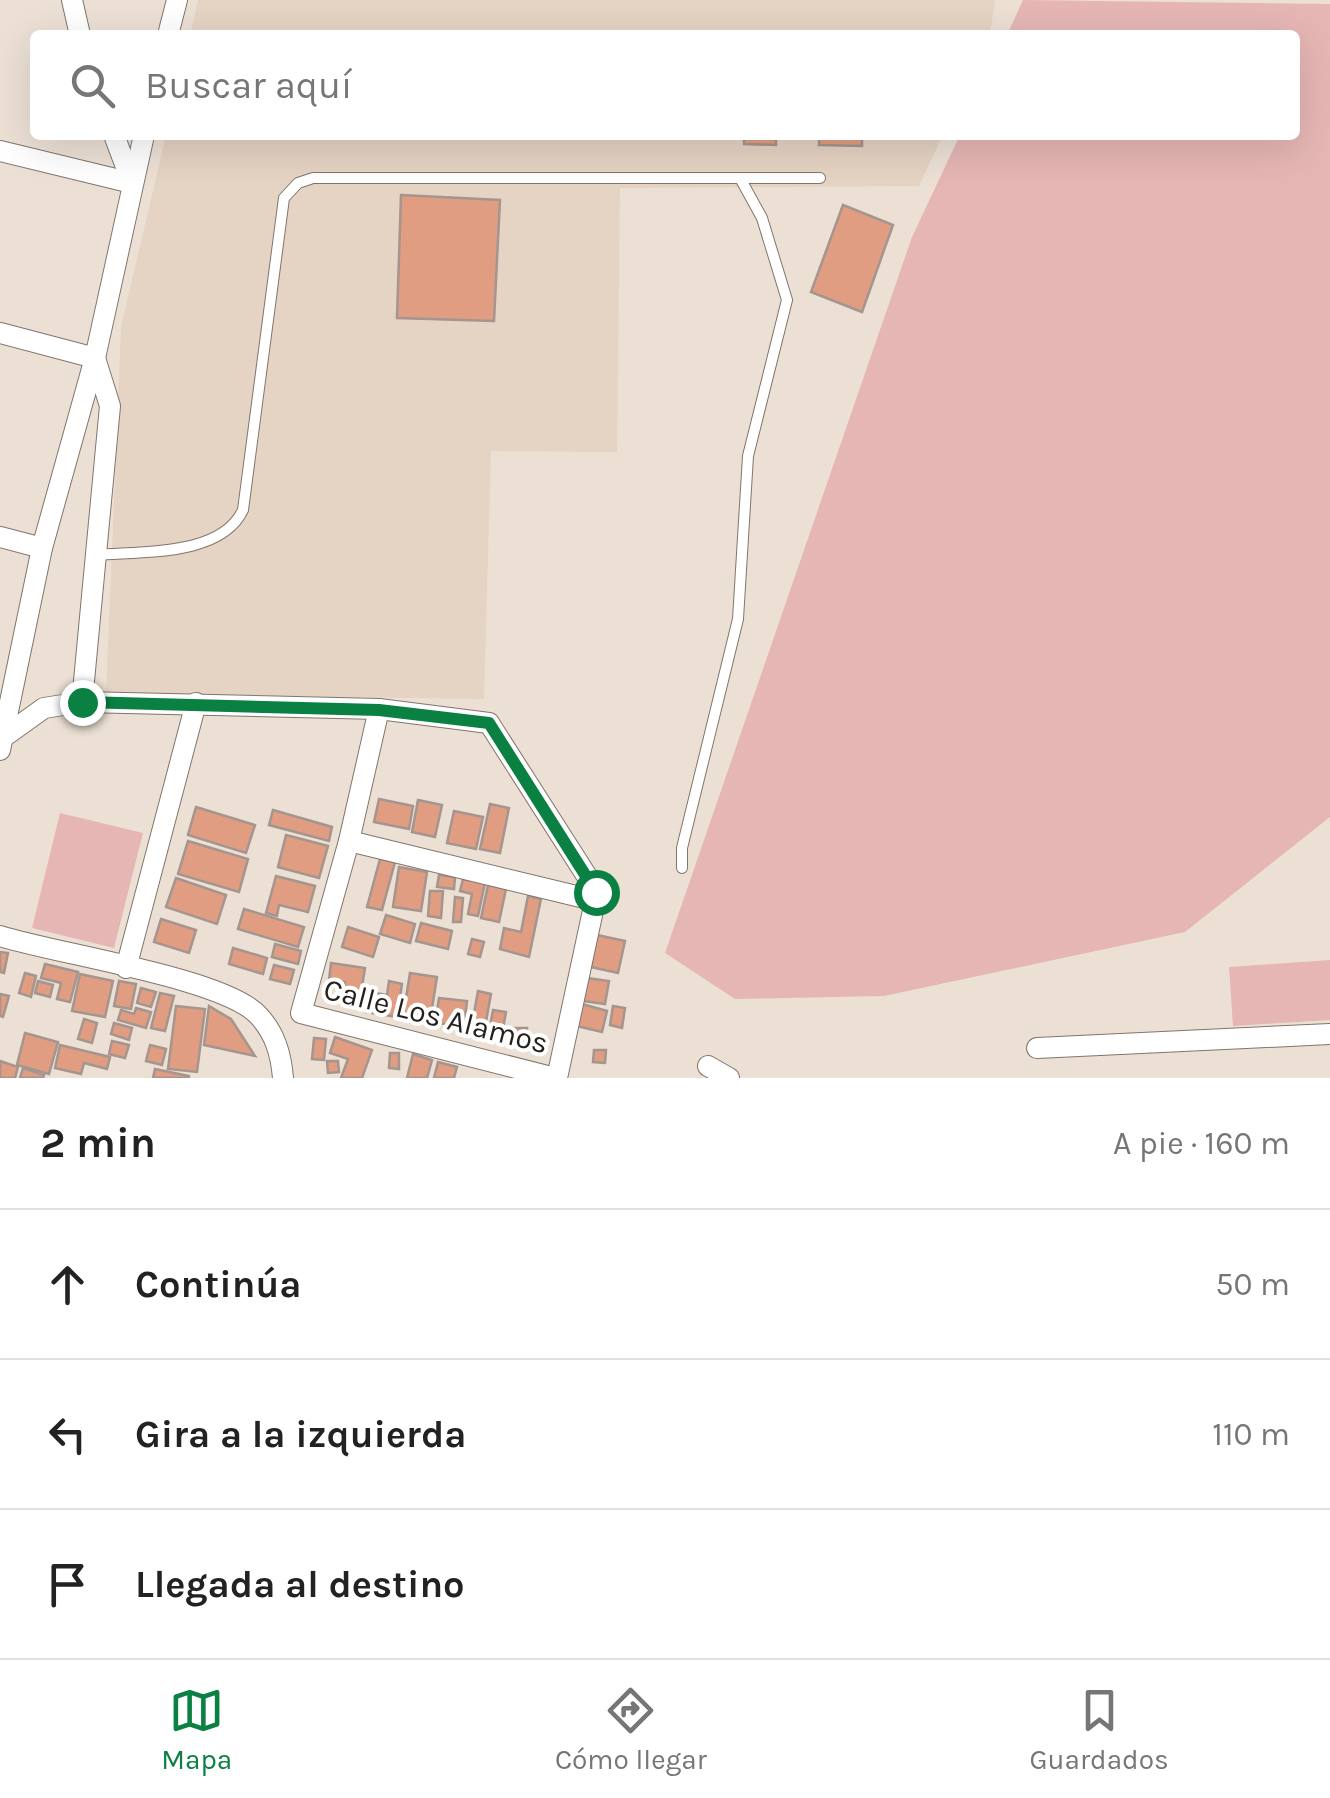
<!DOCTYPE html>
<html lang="es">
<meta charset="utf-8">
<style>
:root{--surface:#fff;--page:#f6f6f6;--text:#222;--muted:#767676;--line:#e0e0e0;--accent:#0b8043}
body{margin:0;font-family:Karla,sans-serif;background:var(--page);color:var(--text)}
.stop{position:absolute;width:30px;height:30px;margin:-22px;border:8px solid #0b8043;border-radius:50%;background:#fff}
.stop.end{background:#0b8043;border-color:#fff;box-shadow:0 2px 10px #0008}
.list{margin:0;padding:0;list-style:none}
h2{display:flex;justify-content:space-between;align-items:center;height:130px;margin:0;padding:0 40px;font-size:42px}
h2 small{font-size:32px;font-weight:400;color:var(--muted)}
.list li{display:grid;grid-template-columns:65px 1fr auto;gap:30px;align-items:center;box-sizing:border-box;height:150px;padding:0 40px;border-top:2px solid var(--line)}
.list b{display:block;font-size:38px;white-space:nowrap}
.list em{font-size:32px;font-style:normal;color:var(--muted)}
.icon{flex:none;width:55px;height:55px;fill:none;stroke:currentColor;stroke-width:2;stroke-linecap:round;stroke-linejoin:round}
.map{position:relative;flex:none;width:1330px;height:1078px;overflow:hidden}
.search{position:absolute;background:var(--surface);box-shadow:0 10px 40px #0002;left:30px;right:30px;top:30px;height:110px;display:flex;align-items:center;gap:25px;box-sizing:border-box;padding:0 35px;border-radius:10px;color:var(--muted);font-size:38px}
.sheet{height:580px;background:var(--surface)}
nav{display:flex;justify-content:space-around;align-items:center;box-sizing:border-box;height:140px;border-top:2px solid var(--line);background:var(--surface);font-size:28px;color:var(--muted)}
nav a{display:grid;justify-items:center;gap:5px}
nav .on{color:var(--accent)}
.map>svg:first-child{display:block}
.built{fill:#e5d3c3}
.green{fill:#e5b6b4}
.building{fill:#e19d82;stroke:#a4958f;stroke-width:2.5}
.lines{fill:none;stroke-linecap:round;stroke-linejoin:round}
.service-casing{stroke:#80756c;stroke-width:12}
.minor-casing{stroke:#80756c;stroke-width:22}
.service{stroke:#fff;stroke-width:10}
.minor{stroke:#fff;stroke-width:20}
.route{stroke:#0b8043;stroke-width:12}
.labels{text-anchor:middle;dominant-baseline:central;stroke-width:8;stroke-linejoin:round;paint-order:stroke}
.street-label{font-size:30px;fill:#231f1b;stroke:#fff}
</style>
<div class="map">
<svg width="1330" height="1078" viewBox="0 0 1330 1078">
<rect width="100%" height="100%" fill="#ece0d5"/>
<g class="built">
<path d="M198,0H995L990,35H190Z"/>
<path d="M166,135H943L919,186L620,188L617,452L491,451L484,699L106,694L121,327Z"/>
</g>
<g class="green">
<path d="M1023,0L1330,4V817L1185,932L884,996L735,999L665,953L912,237L960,135H1295V35H1007Z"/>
<path d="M60,813L143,833L114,948L32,928Z"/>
<path d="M1330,960V1020L1233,1026L1229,967Z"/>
</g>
<g class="building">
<path d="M744,135H776V145L744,144Z"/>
<path d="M819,135H862V146L819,145Z"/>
<path d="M401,195L500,200L494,321L397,318Z"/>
<path d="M843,205L893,225L862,312L811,292Z"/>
<path d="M379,799L413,806L409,829L374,822Z"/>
<path d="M418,800L442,805L435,837L412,832Z"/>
<path d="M490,804L509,808L500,853L480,849Z"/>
<path d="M196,807L255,825L246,853L188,835Z"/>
<path d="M273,810L332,827L329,841L269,825Z"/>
<path d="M454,811L483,817L476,849L447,843Z"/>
<path d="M286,835L328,846L319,878L278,867Z"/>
<path d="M188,841L248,859L239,892L178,874Z"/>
<path d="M380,859L395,862L382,910L367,907Z"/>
<path d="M399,867L427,872L421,911L393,907Z"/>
<path d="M439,875L455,877L454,889L437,887Z"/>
<path d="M276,876L315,886L308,912L279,905L277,916L266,913Z"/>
<path d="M176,878L226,895L217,924L166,907Z"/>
<path d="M463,879L485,883L478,916L468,914L472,894L460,891Z"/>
<path d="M488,885L506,889L499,922L481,918Z"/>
<path d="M430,891H443L441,918L428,916Z"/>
<path d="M528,896L541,899L529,957L500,949L504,928L521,932Z"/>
<path d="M455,897L463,898L461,922H453Z"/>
<path d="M244,909L304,927L298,947L238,929Z"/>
<path d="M386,915L415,924L410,943L380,934Z"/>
<path d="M161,919L196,930L189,953L154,942Z"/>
<path d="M421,923L452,931L448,949L416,941Z"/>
<path d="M348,927L379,937L373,957L342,947Z"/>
<path d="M597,935L625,941L618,973L591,967Z"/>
<path d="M472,939L484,942L480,957L468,954Z"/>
<path d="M275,944L301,951L298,964L272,957Z"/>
<path d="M233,948L267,958L263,974L229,964Z"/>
<path d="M0,952L8,953L4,973L0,972Z"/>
<path d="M331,963L365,968L360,999L343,997L345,982L329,980Z"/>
<path d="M45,964L78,972L70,1002L57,999L61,983L41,978Z"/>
<path d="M274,965L294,970L290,984L270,979Z"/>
<path d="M25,973L36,976L31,997L19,993Z"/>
<path d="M410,973L437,977L430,1021L403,1017Z"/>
<path d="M80,974L113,981L105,1017L72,1011Z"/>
<path d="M587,978L609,981L605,1004L583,1001Z"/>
<path d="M38,981L53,985L50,997L35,993Z"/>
<path d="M119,981L136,984L131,1009L114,1006Z"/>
<path d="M389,981L402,984L397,1017L366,1012L369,992L387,995Z"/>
<path d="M141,988L156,992L151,1007L137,1003Z"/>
<path d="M478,991L491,994L485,1027L472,1024Z"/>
<path d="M160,993L174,996L165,1031L151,1028Z"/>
<path d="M0,994L9,996L3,1017L0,1016Z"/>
<path d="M439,998L467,1001L464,1026L435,1023Z"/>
<path d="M582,1004L607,1011L602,1032L577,1026Z"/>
<path d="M176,1006L205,1009L197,1072L168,1069Z"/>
<path d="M209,1006L231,1019L255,1056L204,1045Z"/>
<path d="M613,1006L625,1008L622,1028L610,1025Z"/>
<path d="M136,1008L151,1012L146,1028L118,1020L121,1010L134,1014Z"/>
<path d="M493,1010L506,1012L502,1034L489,1032Z"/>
<path d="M84,1019L97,1023L92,1043L78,1039Z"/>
<path d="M114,1023L132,1028L129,1040L111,1034Z"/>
<path d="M512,1028H527V1044L511,1043Z"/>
<path d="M25,1033L58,1042L49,1074L17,1065Z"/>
<path d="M335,1037L372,1050L362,1078H341L348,1059L330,1053Z"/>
<path d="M314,1038L326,1039L324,1060L312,1059Z"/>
<path d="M112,1041L129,1045L125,1058L109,1054Z"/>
<path d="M60,1045L110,1057L107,1069L84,1063L81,1074L55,1068Z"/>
<path d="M150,1045L166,1049L162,1065L146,1061Z"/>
<path d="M594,1050H606L605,1063L593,1062Z"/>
<path d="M390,1053H399V1069L389,1068Z"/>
<path d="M413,1054L432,1060L427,1078H407Z"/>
<path d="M0,1061L18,1067L15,1078H0Z"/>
<path d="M327,1061H338L339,1072L328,1073Z"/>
<path d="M438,1062L457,1067L454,1078H434Z"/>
<path d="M23,1068L44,1075L43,1078H20Z"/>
<path d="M155,1069L189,1076V1078H153Z"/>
</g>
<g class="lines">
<defs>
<g id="service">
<path d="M96,555C140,551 221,557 243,510L284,198L298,183L313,178H820"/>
<path d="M682,868V848L738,619L748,456L787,300L762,218L740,178"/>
</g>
<g id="minor">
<path d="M72,0L80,35"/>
<path d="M168,35L177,0"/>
<path d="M114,135L132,183"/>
<path d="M0,151L132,183"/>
<path d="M0,333L95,358L110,406L82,702L44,708L2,738"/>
<path d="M0,537L42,548"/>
<path d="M82,702L379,709L489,723L597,892L557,1078"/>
<path d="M379,709L349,841L301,1013L555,1078"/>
<path d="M0,750L42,548L95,358L144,135"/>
<path d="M349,841L597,901"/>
<path d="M0,936C57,954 223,978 258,1015C275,1033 281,1054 283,1078"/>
<path d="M126,968L196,703"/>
<path d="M1037,1048L1330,1034"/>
<path d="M708,1066L729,1078"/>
</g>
</defs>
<use href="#service" class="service-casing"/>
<use href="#minor" class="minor-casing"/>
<use href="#service" class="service"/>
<use href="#minor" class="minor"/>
</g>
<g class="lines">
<path class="route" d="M82,702L379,710L489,723L596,892"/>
</g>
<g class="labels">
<g class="street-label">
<text transform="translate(436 1016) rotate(14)">Calle Los Alamos</text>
</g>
</g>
</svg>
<div class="stop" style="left:596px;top:892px"></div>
<div class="stop end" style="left:82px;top:702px"></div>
<div class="search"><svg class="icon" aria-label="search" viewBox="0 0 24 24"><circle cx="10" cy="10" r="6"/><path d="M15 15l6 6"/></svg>Buscar aquí</div>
</div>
<section class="sheet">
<h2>2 min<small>A pie · 160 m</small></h2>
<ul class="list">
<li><svg class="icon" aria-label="ahead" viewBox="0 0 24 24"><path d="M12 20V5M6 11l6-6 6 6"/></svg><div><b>Continúa</b></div><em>50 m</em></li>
<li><svg class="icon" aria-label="left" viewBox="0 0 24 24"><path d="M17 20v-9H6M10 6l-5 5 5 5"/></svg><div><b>Gira a la izquierda</b></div><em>110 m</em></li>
<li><svg class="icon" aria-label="arrive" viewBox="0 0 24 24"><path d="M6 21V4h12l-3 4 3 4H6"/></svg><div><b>Llegada al destino</b></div></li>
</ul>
</section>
<nav>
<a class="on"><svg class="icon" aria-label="map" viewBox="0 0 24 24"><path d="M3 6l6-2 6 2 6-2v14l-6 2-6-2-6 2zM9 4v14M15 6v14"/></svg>Mapa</a>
<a><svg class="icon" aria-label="directions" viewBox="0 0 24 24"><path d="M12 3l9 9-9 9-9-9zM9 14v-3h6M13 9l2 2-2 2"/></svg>Cómo llegar</a>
<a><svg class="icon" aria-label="saved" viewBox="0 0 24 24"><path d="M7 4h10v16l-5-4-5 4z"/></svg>Guardados</a>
</nav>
